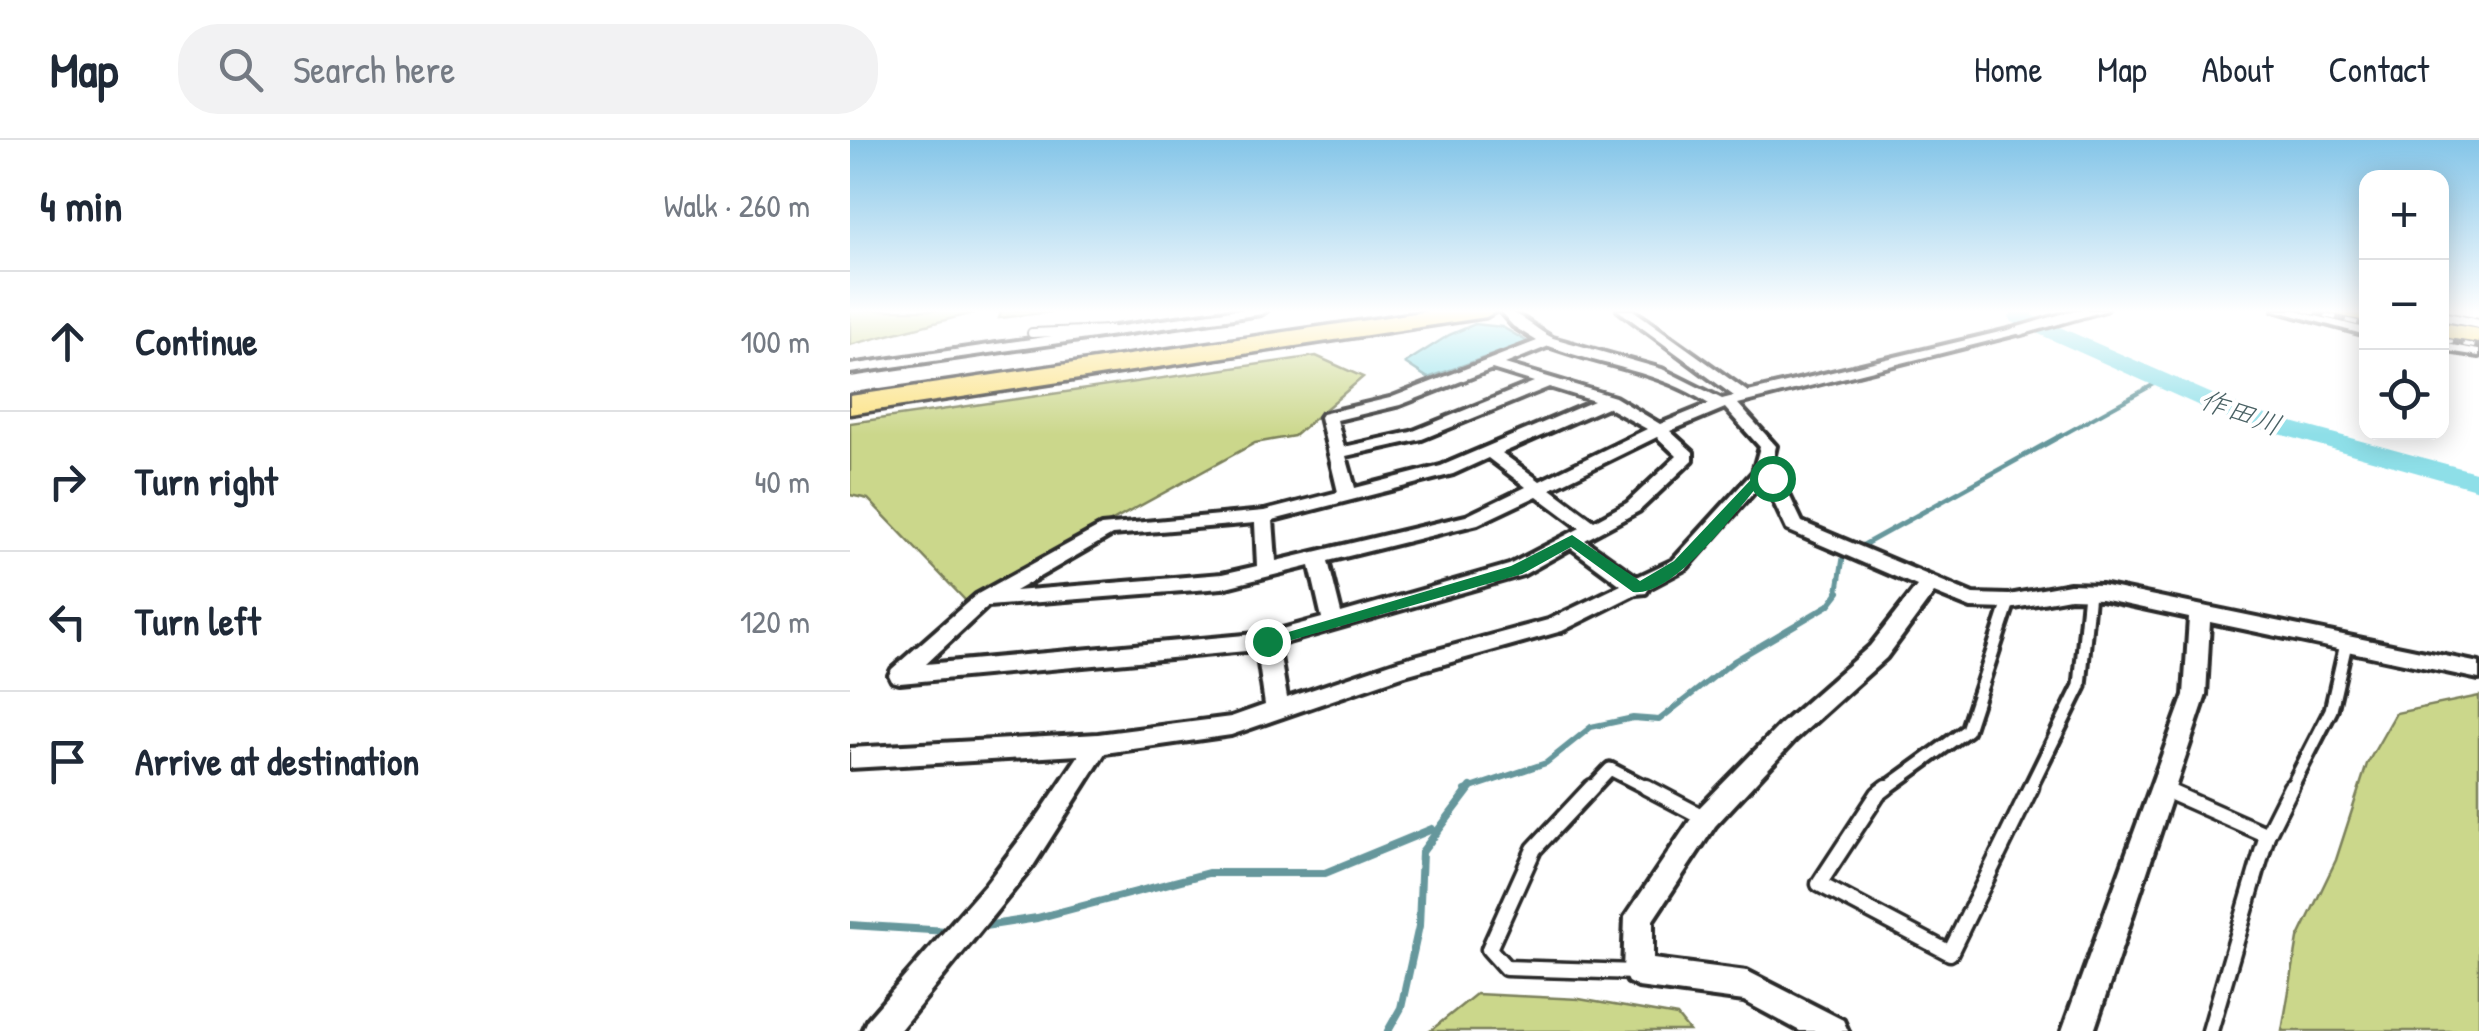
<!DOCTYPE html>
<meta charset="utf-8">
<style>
:root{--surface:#fff;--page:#f2f2f3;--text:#1f2937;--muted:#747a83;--line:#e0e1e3}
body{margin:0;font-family:"Patrick Hand","Klee One",sans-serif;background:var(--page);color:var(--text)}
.controls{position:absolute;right:30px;top:30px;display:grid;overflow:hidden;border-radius:20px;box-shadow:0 5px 25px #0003}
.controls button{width:90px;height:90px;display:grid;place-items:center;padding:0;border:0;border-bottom:2px solid var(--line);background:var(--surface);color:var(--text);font:50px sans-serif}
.stop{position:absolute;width:30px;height:30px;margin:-22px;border:8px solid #0b8043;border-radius:50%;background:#fff}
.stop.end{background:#0b8043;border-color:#fff;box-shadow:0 2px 10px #0008}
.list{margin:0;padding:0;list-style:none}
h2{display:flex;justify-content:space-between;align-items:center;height:130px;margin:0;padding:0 40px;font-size:42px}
h2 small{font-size:32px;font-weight:400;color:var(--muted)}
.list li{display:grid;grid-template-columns:65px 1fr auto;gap:30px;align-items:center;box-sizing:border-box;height:140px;padding:0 40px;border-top:2px solid var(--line)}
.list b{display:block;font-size:38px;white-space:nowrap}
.list em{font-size:32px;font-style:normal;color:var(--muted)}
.icon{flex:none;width:55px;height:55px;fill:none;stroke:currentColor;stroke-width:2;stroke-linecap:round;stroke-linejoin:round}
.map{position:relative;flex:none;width:1629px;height:891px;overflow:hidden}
header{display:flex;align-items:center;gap:60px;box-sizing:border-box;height:140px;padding:0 50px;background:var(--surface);border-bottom:2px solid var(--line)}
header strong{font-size:48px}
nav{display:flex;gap:55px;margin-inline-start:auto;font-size:35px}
.search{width:700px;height:90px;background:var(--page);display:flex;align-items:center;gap:25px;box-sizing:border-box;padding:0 35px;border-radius:40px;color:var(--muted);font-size:38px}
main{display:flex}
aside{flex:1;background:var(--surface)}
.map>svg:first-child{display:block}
.green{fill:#cbd78b;stroke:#7b815b;stroke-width:2.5}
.water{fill:#8edfe8;stroke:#66979c;stroke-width:2.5}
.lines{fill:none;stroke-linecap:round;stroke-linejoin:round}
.stream-far3{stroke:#66979c;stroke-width:4}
.stream-far2{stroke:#66979c;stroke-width:5}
.stream-far1{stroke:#66979c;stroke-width:6}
.stream{stroke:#66979c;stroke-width:8}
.river{fill:#8edfe8;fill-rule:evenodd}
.lane-far2-casing{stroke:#2b2b2b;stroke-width:12}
.lane-far1-casing{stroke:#2b2b2b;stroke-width:19}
.lane-casing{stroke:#2b2b2b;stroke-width:21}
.street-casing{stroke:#2b2b2b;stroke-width:8}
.secondary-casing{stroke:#2b2b2b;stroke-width:7}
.primary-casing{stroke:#2b2b2b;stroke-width:8}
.highway-casing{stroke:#2b2b2b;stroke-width:7}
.lane-far2{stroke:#fff;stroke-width:8}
.lane-far1{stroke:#fff;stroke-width:11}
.lane{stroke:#fff;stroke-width:14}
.street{fill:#fff;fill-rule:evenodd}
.secondary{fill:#fff;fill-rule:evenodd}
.primary{fill:#fbe180;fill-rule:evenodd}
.highway{fill:#fbe180;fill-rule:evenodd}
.rail-casing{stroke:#2b2b2b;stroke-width:6}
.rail{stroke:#fff;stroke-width:4;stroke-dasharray:11;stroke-linecap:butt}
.route{fill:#0b8043}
.labels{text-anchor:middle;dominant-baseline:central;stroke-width:8;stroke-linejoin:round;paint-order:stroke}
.far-water-label{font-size:28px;font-style:italic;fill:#496164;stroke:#fff}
</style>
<header>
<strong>Map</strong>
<div class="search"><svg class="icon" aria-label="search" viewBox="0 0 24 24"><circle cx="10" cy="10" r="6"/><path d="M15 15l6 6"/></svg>Search here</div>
<nav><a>Home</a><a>Map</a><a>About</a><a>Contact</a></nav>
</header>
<main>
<aside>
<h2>4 min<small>Walk · 260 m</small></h2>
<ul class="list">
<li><svg class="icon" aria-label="ahead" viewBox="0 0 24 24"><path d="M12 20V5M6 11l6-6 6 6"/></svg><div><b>Continue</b></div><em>100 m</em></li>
<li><svg class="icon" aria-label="right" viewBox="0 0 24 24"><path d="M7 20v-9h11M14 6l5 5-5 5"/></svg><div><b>Turn right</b></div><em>40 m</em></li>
<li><svg class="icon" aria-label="left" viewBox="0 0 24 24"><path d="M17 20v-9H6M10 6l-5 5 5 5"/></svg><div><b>Turn left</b></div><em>120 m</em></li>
<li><svg class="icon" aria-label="arrive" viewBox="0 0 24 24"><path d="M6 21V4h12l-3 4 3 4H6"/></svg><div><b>Arrive at destination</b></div></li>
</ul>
</aside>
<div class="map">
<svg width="1629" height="891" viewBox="0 0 1629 891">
<rect width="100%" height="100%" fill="#fff"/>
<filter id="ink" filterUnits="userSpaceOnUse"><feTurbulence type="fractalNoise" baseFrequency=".01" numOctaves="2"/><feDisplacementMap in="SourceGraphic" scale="20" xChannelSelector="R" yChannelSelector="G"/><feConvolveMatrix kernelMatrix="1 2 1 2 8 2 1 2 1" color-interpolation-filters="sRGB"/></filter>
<g filter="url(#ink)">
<g class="green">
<path d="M0,170H217L149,178L151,171H130L0,205Z"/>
<path d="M466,216L513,237L444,296L405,303L116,461L18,359L0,355V283Z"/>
<path d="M1629,556V891H1432L1448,799L1486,720L1517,624L1546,573Z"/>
<path d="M626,854L729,859L827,876L839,891H580Z"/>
</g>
<path class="water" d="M625,184L652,187L678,202L578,238L555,223L599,195Z"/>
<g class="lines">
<path class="stream-far3" d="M1207,298L1310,241"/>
<g class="stream-far2">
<path d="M1008,408L1212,295"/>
<path d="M987,455L993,418L999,414"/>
</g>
<path class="stream-far1" d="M615,650L696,623L741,587L783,578L809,580L884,521L979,465L989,452"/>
<g class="stream">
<path d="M0,785L97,791"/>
<path d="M128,787L187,778L358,733H475L582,689"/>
<path d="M538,891L551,868L569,786L572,712L621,647"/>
</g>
<path class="river" d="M1164,170H1186L1182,175L1401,271L1629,333V350L1383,281L1162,182L1159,177Z"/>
<defs>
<g id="lane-far2">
<path d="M1592,176L1629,184"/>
<path d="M182,193L260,190"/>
</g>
<g id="lane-far1">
<path d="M740,650L760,629L801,650"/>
<path d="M1034,650L1117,590L1159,462"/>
<path d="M1179,650L1230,546L1239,452"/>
<path d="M1440,650L1481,570L1496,504"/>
</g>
<g id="lane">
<path d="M742,647L684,709L639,809L656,828L787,832"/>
<path d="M796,647L855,678"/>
<path d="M1037,647L1028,654L969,744L1100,813L1181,647"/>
<path d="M1313,649L1417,695"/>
<path d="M1360,891L1417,695L1441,647"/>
</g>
<g id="street">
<path d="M382,170H417L411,174L0,233V225Z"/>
<path d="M649,170C668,170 684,189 703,198L812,229L872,259L884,256L768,170H783L898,252L1175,186V192L888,264L926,306L920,331L931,338L952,382L1123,454L1159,455L1220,444L1251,445L1629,523V539L1360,482L1356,555L1244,891H1212L1334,555L1339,478L1251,459L1220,458L1159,469L1121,468L1084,453L1036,518L945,600L865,686L803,780V819L897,831L993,880L998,891H950L894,861L788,847L778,842L773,832L775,777L847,670L929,586L1020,506L1067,446L937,390L914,341L837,428L799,448L796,453L786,454L712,491L555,535L381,595L255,613L183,726L49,891H12L17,880L136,744L190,673L229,615L0,628V608L248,594L381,577L415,565L407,510L50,543L42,541L39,535L42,529L126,455L251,386L414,371L488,352L470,277L472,274L540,258L687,201L663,186ZM699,206C755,227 807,230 859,264L810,284L765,257L655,224ZM642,229L684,242L561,292L494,307L487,280L550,265ZM699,247L744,261L591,326L505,348L496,316L572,299ZM757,267L797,289L690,341L652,313ZM875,268L910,307L903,332L823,420L787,437L735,400L789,371L843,320V312L820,291ZM807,297L827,316L777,363L744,381L701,349ZM638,318L676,347L616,376L426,421L423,380L603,334ZM687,356L730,388L659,425L491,473L478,421L628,384ZM405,383L407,426L372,434L165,451L262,395ZM721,408L771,445L698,480L550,520L437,558L428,505L673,435ZM460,426L472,478L417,493L76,524L138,466L372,448Z"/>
<path d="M1424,170H1447L1516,187V195Z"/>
<path d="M1592,202L1629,208V216L1592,210Z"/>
</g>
<path id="secondary" d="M1225,170H1257L1170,195L1161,189Z"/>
<g id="primary">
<path d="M1480,170H1516V181L1483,175Z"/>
<path d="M1592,183L1629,189V203L1592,197Z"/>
</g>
<path id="highway" d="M585,170H648L636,177L0,274V256Z"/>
</defs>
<use href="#lane-far2" class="lane-far2-casing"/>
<use href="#lane-far1" class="lane-far1-casing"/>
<use href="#lane" class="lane-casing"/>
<use href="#street" class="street-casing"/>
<use href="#secondary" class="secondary-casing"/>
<use href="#primary" class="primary-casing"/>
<use href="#highway" class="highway-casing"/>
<use href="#lane-far2" class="lane-far2"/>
<use href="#lane-far1" class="lane-far1"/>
<use href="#lane" class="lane"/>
<use href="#street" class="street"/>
<use href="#secondary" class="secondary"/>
<use href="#primary" class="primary"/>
<use href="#highway" class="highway"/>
<defs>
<g id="rail">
<path d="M1454,170L1516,185"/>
<path d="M1592,200L1629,207"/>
</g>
</defs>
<use href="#rail" class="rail-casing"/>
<use href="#rail" class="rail"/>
</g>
</g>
<linearGradient id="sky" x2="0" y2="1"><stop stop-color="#84c5e8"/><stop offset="0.58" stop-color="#fff"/><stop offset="1" stop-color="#fff" stop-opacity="0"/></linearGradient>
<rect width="1629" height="295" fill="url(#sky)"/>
<path class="route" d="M911,329L929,338L922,342L913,340C888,368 824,458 783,452L721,407L672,434L417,507L408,501L661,426L722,395L790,441L824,421Z"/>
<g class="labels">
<g class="far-water-label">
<text transform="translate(1391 272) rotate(20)">作田川</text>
</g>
</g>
</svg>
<div class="controls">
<button>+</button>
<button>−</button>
<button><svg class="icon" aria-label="locate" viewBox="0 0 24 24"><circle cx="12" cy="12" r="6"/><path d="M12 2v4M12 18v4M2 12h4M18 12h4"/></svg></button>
</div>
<div class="stop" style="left:922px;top:338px"></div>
<div class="stop end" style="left:417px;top:501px"></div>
</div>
</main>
